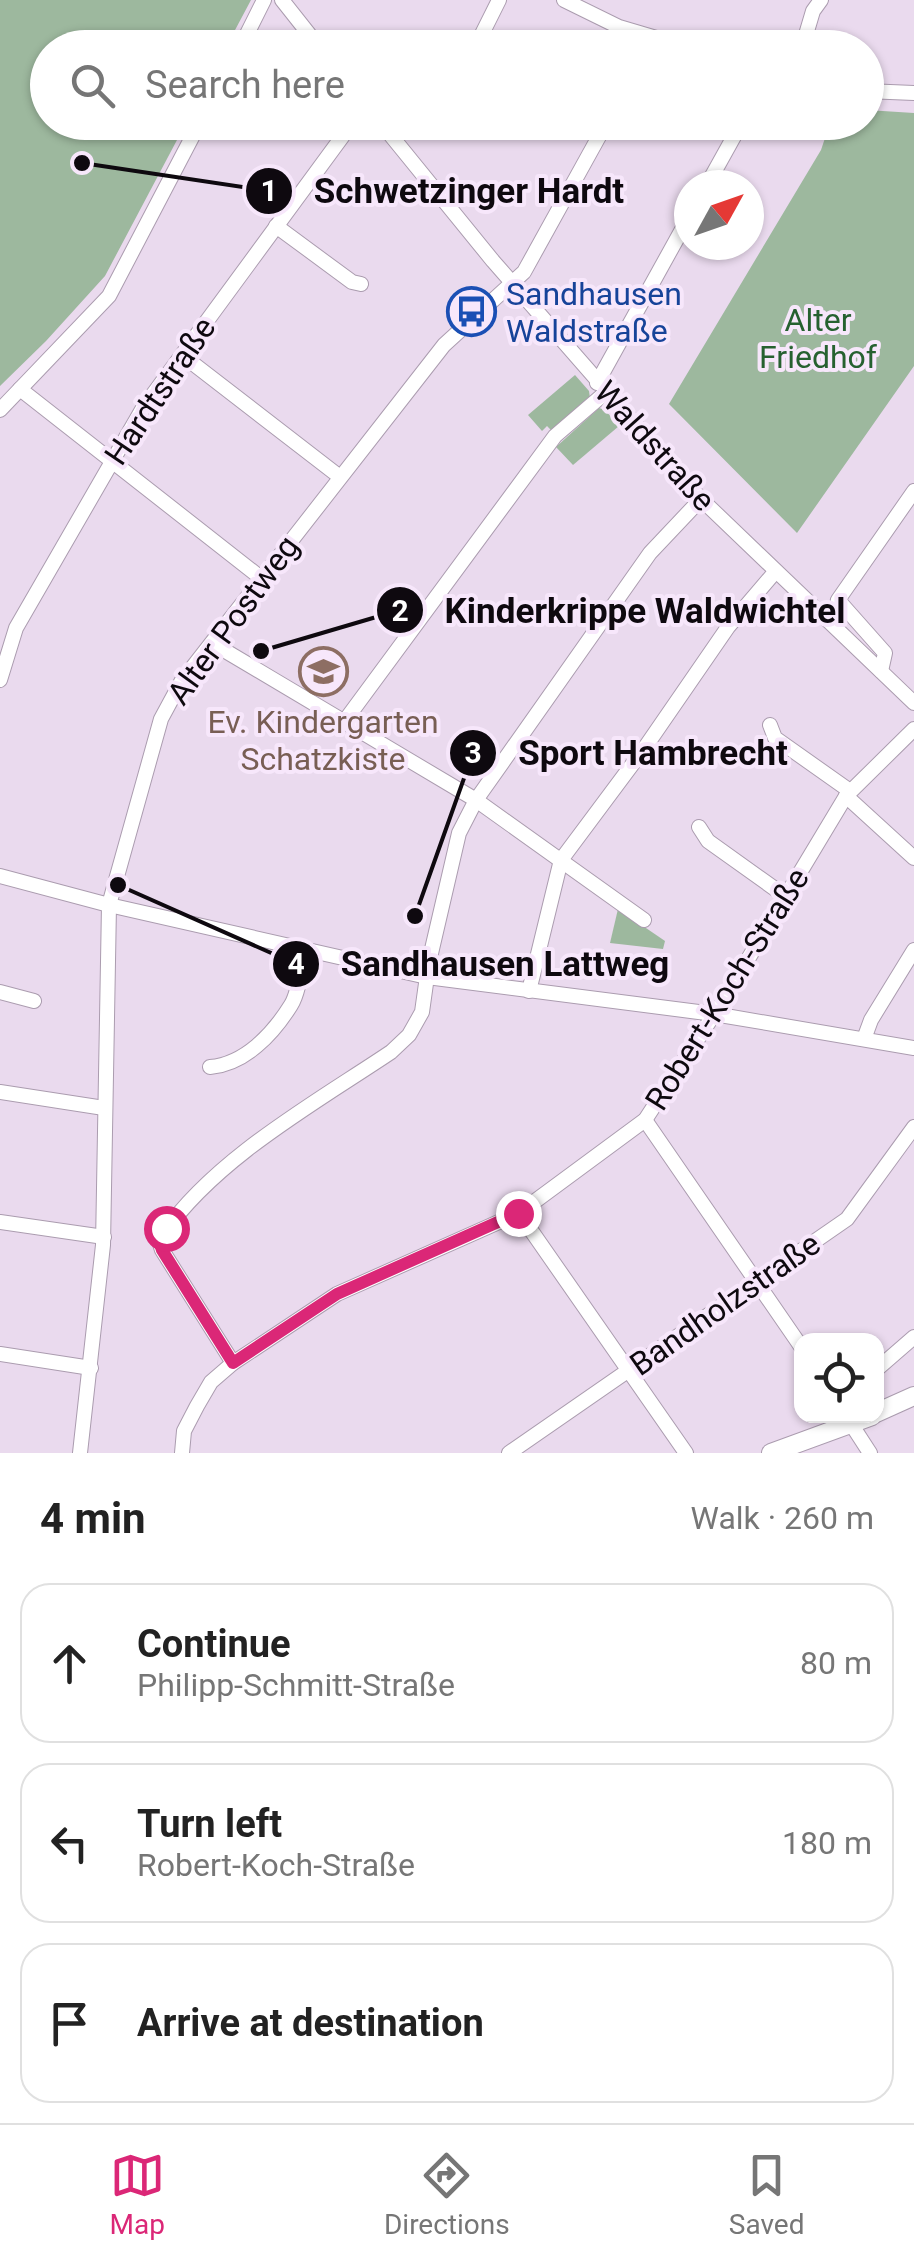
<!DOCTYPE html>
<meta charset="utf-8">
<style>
:root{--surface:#fff;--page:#f6f6f6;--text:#222;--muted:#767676;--line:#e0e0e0;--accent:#db2777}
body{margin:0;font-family:Roboto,sans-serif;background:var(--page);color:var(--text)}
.controls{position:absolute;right:30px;bottom:30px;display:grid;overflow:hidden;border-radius:20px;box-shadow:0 2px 8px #0004}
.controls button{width:90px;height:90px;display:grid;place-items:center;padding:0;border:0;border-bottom:2px solid var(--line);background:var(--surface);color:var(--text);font:50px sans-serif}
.compass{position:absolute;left:674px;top:170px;width:90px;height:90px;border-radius:50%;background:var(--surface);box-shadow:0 2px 8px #0004;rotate:50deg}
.stop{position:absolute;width:30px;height:30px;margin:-22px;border:8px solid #db2777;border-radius:50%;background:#fff}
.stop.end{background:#db2777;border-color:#fff;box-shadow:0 2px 10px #0008}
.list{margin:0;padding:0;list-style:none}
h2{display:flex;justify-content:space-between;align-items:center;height:130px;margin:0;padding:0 40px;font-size:42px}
h2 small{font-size:32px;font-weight:400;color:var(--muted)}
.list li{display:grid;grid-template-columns:65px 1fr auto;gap:30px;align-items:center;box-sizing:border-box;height:160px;margin:0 20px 20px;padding:0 20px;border:2px solid var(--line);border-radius:30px}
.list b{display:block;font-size:38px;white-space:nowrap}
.list p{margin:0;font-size:32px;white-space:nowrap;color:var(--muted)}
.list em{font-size:32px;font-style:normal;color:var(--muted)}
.icon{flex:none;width:55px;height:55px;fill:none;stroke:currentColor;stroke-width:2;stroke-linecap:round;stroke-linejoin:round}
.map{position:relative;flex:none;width:914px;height:1453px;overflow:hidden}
.search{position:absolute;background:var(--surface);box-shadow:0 2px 8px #0004;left:30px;right:30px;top:30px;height:110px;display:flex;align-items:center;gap:25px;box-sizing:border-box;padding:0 35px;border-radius:55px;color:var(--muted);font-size:38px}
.sheet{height:670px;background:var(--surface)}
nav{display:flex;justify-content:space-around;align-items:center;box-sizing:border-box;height:140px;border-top:2px solid var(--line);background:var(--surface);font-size:28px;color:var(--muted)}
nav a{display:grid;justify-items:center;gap:5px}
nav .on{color:var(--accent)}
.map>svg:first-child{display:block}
.green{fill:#9db89e}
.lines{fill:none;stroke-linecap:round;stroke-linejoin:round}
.minor-casing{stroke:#ab9caf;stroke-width:16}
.tertiary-casing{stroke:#ab9caf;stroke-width:20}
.minor{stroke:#fff;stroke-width:14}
.tertiary{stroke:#fff;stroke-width:18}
.route{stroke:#db2777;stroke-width:12}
.labels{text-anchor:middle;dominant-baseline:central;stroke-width:8;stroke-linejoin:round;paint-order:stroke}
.transit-label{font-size:32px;fill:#164399;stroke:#f7e7fb;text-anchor:start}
.park-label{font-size:32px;fill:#266130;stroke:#f7e7fb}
.street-label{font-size:32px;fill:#0e090f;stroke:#f7e7fb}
.education-label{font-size:32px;fill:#785e54;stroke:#f7e7fb}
.leader{fill:none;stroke:#0e090f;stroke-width:4}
.callout-dot{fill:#0e090f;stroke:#f7e7fb;stroke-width:4}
.mark-label{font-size:30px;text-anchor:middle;font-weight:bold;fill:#fff}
.callout-label{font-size:35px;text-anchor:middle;font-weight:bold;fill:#0e090f;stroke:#f7e7fb;stroke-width:8;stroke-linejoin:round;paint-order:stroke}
</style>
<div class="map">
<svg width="914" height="1453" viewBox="0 0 914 1453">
<rect width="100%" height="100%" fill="#eadaee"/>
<g class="green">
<path d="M0,0H251L226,47L48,48V122L186,123L105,276L46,341L0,386Z"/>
<path d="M867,110L914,113V366L797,533L669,404L821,150L830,123L866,122Z"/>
<path d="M575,375L589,391L590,398L552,431L547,426L542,431L528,415Z"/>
<path d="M599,408L605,410L619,426L573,465L556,447Z"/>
<path d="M618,909L665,941L663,949L610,943Z"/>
</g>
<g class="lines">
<defs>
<g id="minor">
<path d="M282,0L320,48"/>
<path d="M564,0L619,27L690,48"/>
<path d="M240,48L264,0"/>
<path d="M475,48L499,0"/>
<path d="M802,48L813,11L821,0"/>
<path d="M866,91L914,93"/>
<path d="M380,122L493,261L701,499L914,703"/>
<path d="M707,185L742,122"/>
<path d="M276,226L352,282L361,284"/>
<path d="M182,355L340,477"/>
<path d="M597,383L689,217"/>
<path d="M20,389L261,578"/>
<path d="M0,410L109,296L200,122"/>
<path d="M212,643L476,800L644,920"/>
<path d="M881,671L885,653L838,600L914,491"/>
<path d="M0,680L16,628L143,408L353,122"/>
<path d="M344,722L555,436L605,393"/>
<path d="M770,725L775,738L850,791"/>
<path d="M846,796L914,858"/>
<path d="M699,827L708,841L785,896"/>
<path d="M0,876L109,905L427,977L714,1014L914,1048"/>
<path d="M529,991L561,860L646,746L728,627L775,572"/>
<path d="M0,992L34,1001"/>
<path d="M864,1039L871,1020L914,950"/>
<path d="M210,1067C245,1064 273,1034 291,1005C300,990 301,966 305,949"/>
<path d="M0,1092L104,1108"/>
<path d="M645,1120L802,1348"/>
<path d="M519,1213L686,1453"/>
<path d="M0,1222L104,1237"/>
<path d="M0,1354L91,1368"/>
<path d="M233,1363L162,1250L159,1241L163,1234C216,1158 315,1103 391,1052L409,1035L422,1012L429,962L459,833L476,800L650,553L701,499"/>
<path d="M876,1370L914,1337"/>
<path d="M846,1416L870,1453"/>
<path d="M80,1453L103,1245L109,905L161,719L181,682L444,345L524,272L607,122"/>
<path d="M182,1453L184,1431L197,1406L211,1382L233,1363L337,1294L519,1213L645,1120L724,999L846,796L914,729"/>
<path d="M509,1453L847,1219L914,1127"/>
</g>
<g id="tertiary">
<path d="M876,1413L914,1396"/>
<path d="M771,1453L872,1416"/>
</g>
</defs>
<use href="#minor" class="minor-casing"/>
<use href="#tertiary" class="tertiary-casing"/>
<use href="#minor" class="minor"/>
<use href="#tertiary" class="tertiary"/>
</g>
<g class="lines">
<path class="route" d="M166,1228L159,1241L162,1250L233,1363L337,1294L518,1213"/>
</g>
<defs>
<symbol id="bus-ring" viewBox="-11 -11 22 22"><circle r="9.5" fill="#f7e7fb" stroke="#1a4fb4" stroke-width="1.5"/><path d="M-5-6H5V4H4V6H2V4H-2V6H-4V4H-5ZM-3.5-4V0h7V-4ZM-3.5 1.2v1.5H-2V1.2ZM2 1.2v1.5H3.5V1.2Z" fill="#1a4fb4"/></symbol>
<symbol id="school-ring" viewBox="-11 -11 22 22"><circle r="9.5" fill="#f7e7fb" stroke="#8d6e63" stroke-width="1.5"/><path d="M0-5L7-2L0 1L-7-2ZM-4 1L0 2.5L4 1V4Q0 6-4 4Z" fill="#8d6e63"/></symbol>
</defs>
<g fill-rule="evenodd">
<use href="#bus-ring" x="444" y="284" width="55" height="55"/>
<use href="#school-ring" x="296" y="644" width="55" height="55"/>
</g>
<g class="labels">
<g class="transit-label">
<text x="506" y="294">Sandhausen<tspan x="506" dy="37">Waldstraße</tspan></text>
</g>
<g class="park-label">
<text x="818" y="320">Alter<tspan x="818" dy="37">Friedhof</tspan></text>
</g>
<g class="street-label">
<text transform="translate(160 391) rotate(-56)">Hardtstraße</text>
<text transform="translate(655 446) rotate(48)">Waldstraße</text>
<text transform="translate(233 620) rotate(-54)">Alter Postweg</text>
<text transform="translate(727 989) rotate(-58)">Robert-Koch-Straße</text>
<text transform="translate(725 1304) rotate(-35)">Bandholzstraße</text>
</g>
<g class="education-label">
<text x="323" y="722">Ev. Kindergarten<tspan x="323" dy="37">Schatzkiste</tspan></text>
</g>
</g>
<path class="leader" d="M82 163L269 191M261 651L400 610M415 916L473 753M118 885L296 964"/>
<g class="callout-dot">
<circle cx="82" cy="163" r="10"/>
<circle cx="261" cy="651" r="10"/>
<circle cx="415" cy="916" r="10"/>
<circle cx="118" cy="885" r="10"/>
<circle cx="269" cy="191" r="25"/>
<circle cx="400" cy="610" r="25"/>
<circle cx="473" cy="753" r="25"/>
<circle cx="296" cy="964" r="25"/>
</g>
<g class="mark-label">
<text x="269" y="201">1</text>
<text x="400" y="621">2</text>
<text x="473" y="763">3</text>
<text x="296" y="974">4</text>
</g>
<g class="callout-label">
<text x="469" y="203">Schwetzinger Hardt</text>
<text x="645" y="623">Kinderkrippe Waldwichtel</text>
<text x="653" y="765">Sport Hambrecht</text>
<text x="505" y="976">Sandhausen Lattweg</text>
</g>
</svg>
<div class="controls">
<button><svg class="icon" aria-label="locate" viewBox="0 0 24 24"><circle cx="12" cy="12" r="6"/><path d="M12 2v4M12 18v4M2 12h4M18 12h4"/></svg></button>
</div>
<svg class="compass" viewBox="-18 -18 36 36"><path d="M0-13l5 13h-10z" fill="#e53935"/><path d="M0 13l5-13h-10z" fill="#767676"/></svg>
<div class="stop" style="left:166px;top:1228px"></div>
<div class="stop end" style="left:518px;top:1213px"></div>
<div class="search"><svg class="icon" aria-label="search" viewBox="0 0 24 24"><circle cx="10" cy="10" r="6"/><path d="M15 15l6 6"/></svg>Search here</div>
</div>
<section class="sheet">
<h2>4 min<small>Walk · 260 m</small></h2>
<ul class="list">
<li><svg class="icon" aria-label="ahead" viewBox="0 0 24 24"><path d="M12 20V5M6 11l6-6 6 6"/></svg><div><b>Continue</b><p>Philipp-Schmitt-Straße</p></div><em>80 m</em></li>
<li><svg class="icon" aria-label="left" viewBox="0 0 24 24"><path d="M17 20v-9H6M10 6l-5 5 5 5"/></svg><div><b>Turn left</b><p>Robert-Koch-Straße</p></div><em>180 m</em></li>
<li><svg class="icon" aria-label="arrive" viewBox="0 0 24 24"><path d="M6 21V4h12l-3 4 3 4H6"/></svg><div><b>Arrive at destination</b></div></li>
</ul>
</section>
<nav>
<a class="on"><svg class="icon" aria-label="map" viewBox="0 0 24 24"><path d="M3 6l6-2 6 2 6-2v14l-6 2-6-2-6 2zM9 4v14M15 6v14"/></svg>Map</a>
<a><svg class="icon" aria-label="directions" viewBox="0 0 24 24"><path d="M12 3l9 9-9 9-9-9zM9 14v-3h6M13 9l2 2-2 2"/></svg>Directions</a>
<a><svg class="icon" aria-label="saved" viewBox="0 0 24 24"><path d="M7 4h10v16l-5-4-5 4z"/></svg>Saved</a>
</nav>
